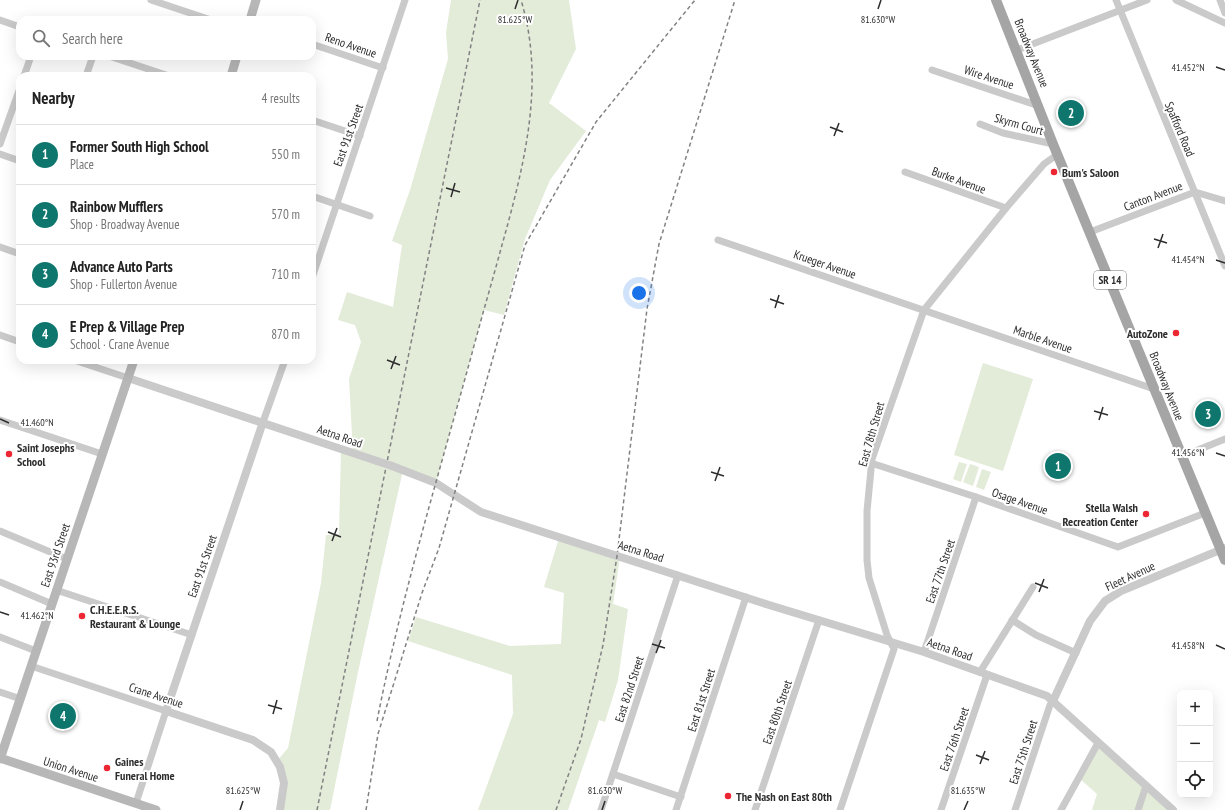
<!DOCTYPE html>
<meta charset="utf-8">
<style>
:root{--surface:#fff;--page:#f6f6f6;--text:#222;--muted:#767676;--line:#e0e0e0;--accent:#0f766e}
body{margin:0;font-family:"PT Sans Narrow",sans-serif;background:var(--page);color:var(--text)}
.controls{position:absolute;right:12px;bottom:12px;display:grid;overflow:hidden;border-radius:8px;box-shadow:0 4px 16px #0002}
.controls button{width:36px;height:36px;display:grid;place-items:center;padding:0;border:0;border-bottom:1px solid var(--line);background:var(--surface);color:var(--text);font:20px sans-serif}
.you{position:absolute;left:639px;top:293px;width:14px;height:14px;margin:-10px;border:3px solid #fff;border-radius:50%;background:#1a73e8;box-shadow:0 0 0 6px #1a73e833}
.badge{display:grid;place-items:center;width:26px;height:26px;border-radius:50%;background:var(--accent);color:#fff;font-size:13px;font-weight:700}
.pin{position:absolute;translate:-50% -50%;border:2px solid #fff;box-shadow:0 1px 4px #0006}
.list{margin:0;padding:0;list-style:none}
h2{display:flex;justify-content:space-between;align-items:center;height:52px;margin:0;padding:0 16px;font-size:17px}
h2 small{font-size:13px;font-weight:400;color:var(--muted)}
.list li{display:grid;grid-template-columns:26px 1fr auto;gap:12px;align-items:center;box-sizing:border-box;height:60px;padding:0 16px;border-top:1px solid var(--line)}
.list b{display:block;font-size:15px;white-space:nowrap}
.list p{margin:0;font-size:13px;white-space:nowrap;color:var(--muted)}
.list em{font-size:13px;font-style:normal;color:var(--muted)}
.icon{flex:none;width:22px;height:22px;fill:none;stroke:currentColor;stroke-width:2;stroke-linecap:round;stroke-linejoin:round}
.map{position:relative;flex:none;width:1225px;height:810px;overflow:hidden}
.search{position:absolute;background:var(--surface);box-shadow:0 4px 16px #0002;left:16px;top:16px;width:300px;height:44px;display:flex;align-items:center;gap:10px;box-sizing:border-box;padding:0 14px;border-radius:12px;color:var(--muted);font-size:15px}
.panel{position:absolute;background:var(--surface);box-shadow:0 4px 16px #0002;left:16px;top:72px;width:300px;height:292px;border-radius:12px}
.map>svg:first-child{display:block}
.green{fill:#e3ebd9}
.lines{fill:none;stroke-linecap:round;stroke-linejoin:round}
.minor{stroke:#cacaca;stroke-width:7}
.tertiary{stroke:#cacaca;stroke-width:8}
.secondary{stroke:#b7b7b7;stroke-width:9}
.primary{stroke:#a5a5a5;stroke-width:10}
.rail{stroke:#828282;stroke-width:1.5;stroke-dasharray:4 3;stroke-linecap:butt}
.tertiary-bridge{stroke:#cacaca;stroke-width:8}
.ticks{fill:none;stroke:#2d2d2d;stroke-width:1.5}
.poi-dot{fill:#ed2633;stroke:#fff;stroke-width:1.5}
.labels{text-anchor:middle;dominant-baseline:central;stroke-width:4;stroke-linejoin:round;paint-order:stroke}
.shield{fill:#fff;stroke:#6c6c6c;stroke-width:1}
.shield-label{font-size:11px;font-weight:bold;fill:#2d2d2d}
.street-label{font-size:12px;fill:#2d2d2d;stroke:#fff}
.poi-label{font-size:12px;font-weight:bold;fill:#2d2d2d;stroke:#fff;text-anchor:start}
.ticks-label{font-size:10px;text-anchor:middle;fill:#2d2d2d;stroke:#fff;stroke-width:4;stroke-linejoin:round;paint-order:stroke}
</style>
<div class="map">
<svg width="1225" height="810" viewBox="0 0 1225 810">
<rect width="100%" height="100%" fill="#fff"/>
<g class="green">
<path d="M451,0H569L576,49L549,103L586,131L550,180L525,239L504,315L484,310L436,483L403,470L358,672L330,810H280L284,783L277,761L288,748L321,583L326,535L339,534L341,449L353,453L349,379L361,342L355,325L338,320L347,292L393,307L402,245L392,241L410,190L448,59L446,33Z"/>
<path d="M983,363L1033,379L1003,471L954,455Z"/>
<path d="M959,462L967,464L961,482L953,479Z"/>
<path d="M970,464L979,467L973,486L963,482Z"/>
<path d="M982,469L991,472L984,490L976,487Z"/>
<path d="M559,538L620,557L613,604L628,609L618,680L605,722L599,720L568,810H478L513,714L512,675L408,641L416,617L510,646L561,644L564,593L544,587Z"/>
<path d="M1098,743L1173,810H1092L1097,794L1079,778Z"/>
</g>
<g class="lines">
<g class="minor">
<path d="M151,0L211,20"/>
<path d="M1116,0L1225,266"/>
<path d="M1176,0L1225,23"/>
<path d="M1220,0L1225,13"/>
<path d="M0,20L20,27"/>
<path d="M312,44L383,68"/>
<path d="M1017,50L1147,0"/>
<path d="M109,56L169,76"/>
<path d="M932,70L1039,106"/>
<path d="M24,76L31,56"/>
<path d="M86,76L93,56"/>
<path d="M312,120L360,136"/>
<path d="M980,124L1003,133L1053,144"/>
<path d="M0,144L20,88"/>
<path d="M0,154L20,161"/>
<path d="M905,172L1006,208"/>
<path d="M312,196L370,216"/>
<path d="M1090,232L1195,192L1225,201"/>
<path d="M718,240L1154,389"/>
<path d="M0,247L20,254"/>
<path d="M312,278L405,0"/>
<path d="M0,335L20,342"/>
<path d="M74,360L128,378"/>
<path d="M0,420L102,454"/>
<path d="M263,422L285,360"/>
<path d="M1183,456L1225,439"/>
<path d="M871,463L976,497L1118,547L1205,513"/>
<path d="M0,531L67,559"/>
<path d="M0,582L52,604"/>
<path d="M56,590L192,635"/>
<path d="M1012,620L1036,635L1076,653"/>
<path d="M0,637L36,651"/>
<path d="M924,652L976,497"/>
<path d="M31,666L166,711L136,803"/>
<path d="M980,672L1033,587"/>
<path d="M0,692L21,699"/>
<path d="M613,774L681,797"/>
<path d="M601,810L678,575"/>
<path d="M676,810L746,597"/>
<path d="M755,810L819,620"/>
<path d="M840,810L894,649L887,635L869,578L867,560V511L872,459L924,310L1006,208L1044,164L1058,154"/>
<path d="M941,810L987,675"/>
<path d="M1015,810L1050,705L1053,701"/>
<path d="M1061,810L1098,743"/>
<path d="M1138,810L1146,786"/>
</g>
<g class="tertiary">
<path d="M128,378L377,461"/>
<path d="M263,422L166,711L253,740L271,752L280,767L284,783L280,810"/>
<path d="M392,466L436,483L481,512L769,605L924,652L1047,696L1173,810"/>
<path d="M1053,701L1090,621L1105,601L1121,591L1225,548"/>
</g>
<g class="secondary">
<path d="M250,20L256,0"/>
<path d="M231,76L237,56"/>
<path d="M0,758L156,810"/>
<path d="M0,759L134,360"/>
</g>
<path class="primary" d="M996,0L1053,144L1225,560"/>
<g class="rail">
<path d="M377,721C401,598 438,477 471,357C481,319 492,282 502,245C524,166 546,82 521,0"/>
<path d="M317,810L480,0"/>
<path d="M366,810L378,734L422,593L439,548L525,245L596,122L695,0"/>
<path d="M556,810L581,739L603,645L617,556L647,309L659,244L735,0"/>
</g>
<path class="tertiary-bridge" d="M377,461L392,466"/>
</g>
<path class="ticks" d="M515,9L518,0M878,9L881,0M1216,67L1225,70M830,127L843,132M834,136L839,123M446,188L460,192M451,197L455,183M1154,239L1167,243M1158,248L1163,234M1216,260L1225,263M770,299L784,304M775,308L779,295M387,360L400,365M391,369L396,356M1094,411L1108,415M0,419L9,423M1099,420L1103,407M1216,453L1225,456M711,472L724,476M715,481L720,467M328,532L341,537M332,541L337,528M1035,583L1048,588M1039,592L1044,579M0,612L9,615M652,644L665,648M1216,645L1225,649M656,653L661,640M268,705L282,709M273,714L277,700M976,755L989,760M980,764L985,751M240,810L243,801M602,810L605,801M964,810L968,801"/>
<g class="poi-dot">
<circle cx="1054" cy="172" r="4"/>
<circle cx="1176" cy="333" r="4"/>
<circle cx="9" cy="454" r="4"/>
<circle cx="1146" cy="514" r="4"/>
<circle cx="82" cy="616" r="4"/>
<circle cx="107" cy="768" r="4"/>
<circle cx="728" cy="796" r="4"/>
</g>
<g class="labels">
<rect class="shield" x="1094" y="271" width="32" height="18" rx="3"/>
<g class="shield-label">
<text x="1110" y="280">SR 14</text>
</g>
<g class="street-label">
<text transform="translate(351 45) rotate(19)">Reno Avenue</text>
<text transform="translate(1032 53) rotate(68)">Broadway Avenue</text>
<text transform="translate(989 77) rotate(18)">Wire Avenue</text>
<text transform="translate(1019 124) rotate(16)">Skyrm Court</text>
<text transform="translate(1180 129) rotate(67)">Spafford Road</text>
<text transform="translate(348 135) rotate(-70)">East 91st Street</text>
<text transform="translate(959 180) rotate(20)">Burke Avenue</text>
<text transform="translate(1153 196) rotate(-21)">Canton Avenue</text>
<text transform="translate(825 264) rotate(19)">Krueger Avenue</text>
<text transform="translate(1043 339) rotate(19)">Marble Avenue</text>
<text transform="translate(1167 386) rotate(68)">Broadway Avenue</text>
<text transform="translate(871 434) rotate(-74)">East 78th Street</text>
<text transform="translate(340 436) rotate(19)">Aetna Road</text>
<text transform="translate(1020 501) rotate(19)">Osage Avenue</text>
<text transform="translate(641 551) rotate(17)">Aetna Road</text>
<text transform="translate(55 555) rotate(-71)">East 93rd Street</text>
<text transform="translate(202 566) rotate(-71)">East 91st Street</text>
<text transform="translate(940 571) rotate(-71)">East 77th Street</text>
<text transform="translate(1130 576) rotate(-25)">Fleet Avenue</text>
<text transform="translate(950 649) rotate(19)">Aetna Road</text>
<text transform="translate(629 689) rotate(-72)">East 82nd Street</text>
<text transform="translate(156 695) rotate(18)">Crane Avenue</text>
<text transform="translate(701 700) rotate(-72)">East 81st Street</text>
<text transform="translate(777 712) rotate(-71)">East 80th Street</text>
<text transform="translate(954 739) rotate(-71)">East 76th Street</text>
<text transform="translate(1023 752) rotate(-72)">East 75th Street</text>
<text transform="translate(71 769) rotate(18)">Union Avenue</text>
</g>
<g class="poi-label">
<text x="1062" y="172">Bum's Saloon</text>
<text x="1168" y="333" text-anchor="end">AutoZone</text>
<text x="17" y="447">Saint Josephs<tspan x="17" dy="14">School</tspan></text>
<text x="1138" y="507" text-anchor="end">Stella Walsh<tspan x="1138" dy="14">Recreation Center</tspan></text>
<text x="90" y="609">C.H.E.E.R.S.<tspan x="90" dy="14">Restaurant &amp; Lounge</tspan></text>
<text x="115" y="761">Gaines<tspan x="115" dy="14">Funeral Home</tspan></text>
<text x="736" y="796">The Nash on East 80th</text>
</g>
</g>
<g class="ticks-label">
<text x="515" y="23">81.625°W</text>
<text x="878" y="23">81.630°W</text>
<text x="1188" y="71">41.452°N</text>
<text x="1188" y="263">41.454°N</text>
<text x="37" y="426">41.460°N</text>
<text x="1188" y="456">41.456°N</text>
<text x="37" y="619">41.462°N</text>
<text x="1188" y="649">41.458°N</text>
<text x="243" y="794">81.625°W</text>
<text x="605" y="794">81.630°W</text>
<text x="968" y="794">81.635°W</text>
</g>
</svg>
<div class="controls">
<button>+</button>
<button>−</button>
<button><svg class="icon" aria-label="locate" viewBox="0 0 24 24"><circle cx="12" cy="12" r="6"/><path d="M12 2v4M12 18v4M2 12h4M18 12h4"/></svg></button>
</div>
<div class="you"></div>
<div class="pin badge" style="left:1058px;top:466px">1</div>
<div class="pin badge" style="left:1071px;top:113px">2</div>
<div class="pin badge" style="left:1208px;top:414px">3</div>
<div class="pin badge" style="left:63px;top:716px">4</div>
<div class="search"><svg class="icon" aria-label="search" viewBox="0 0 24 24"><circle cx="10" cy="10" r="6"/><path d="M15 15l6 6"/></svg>Search here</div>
<section class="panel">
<h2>Nearby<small>4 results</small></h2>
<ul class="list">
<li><span class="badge">1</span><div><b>Former South High School</b><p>Place</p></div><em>550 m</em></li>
<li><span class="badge">2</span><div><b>Rainbow Mufflers</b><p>Shop · Broadway Avenue</p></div><em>570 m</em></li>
<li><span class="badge">3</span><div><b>Advance Auto Parts</b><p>Shop · Fullerton Avenue</p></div><em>710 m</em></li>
<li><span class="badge">4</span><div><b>E Prep &amp; Village Prep</b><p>School · Crane Avenue</p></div><em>870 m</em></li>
</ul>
</section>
</div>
